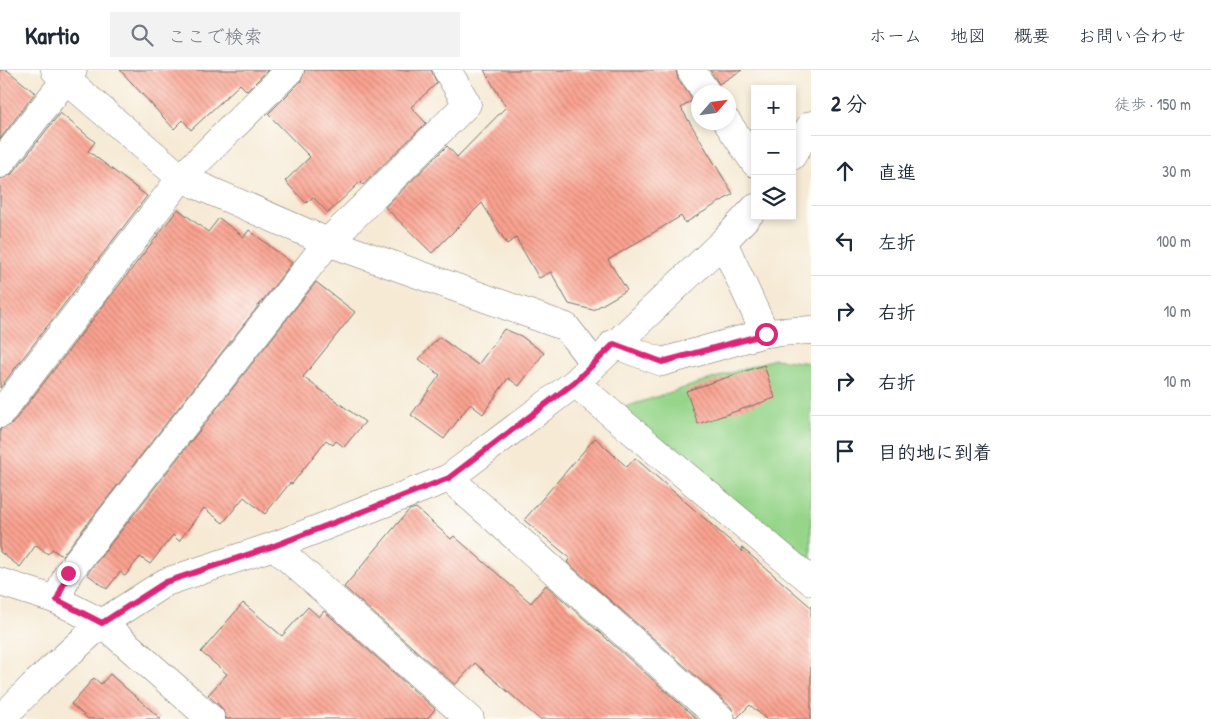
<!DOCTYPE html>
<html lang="ja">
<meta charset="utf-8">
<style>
:root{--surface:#fff;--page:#f2f2f3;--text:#1f2937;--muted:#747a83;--line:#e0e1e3}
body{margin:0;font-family:"Patrick Hand","Klee One",sans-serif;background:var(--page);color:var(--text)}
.controls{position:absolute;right:15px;top:15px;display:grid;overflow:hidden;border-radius:0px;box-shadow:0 2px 8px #0003}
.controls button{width:45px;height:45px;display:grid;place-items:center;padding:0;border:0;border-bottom:1px solid var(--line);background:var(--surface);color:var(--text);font:25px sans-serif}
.compass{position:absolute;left:691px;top:15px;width:45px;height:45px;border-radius:50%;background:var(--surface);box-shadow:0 2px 8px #0003;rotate:62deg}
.stop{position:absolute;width:15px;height:15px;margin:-11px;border:4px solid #db2777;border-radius:50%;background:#fff}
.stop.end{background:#db2777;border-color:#fff;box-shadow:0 1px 5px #0008}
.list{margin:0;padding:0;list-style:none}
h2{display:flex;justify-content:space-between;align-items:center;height:65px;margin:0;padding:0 20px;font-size:21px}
h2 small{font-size:16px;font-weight:400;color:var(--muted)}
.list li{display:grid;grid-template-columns:32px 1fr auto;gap:15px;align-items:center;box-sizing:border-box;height:70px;padding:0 20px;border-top:1px solid var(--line)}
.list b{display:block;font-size:19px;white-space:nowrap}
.list em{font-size:16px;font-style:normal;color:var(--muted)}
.icon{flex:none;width:28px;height:28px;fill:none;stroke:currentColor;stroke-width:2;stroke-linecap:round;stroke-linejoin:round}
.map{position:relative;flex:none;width:811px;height:649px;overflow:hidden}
header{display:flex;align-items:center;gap:30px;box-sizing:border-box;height:70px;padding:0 25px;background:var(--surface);border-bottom:1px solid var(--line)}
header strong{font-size:24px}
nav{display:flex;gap:28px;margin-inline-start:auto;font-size:18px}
.search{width:350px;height:45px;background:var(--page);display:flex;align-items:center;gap:12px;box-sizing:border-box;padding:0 18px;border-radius:0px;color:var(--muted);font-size:19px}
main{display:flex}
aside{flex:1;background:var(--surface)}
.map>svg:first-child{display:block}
.green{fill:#97d58b;stroke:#61805b}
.building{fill:url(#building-back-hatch)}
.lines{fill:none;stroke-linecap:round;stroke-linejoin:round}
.street-casing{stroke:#726e66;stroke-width:29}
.street{stroke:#fff;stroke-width:28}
.route{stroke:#db2777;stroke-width:6}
</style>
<header>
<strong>Kartio</strong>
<div class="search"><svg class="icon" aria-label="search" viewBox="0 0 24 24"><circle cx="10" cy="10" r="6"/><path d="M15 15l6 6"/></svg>ここで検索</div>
<nav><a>ホーム</a><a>地図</a><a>概要</a><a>お問い合わせ</a></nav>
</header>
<main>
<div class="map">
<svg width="811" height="649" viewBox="0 0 811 649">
<defs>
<pattern id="building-back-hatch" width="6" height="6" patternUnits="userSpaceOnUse" patternTransform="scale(1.25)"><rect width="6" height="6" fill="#fba290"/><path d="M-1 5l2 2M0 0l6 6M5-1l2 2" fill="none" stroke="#cb8476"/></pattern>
</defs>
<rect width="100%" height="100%" fill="#fdfcf7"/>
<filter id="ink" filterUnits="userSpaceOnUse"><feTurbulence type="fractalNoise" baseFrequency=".02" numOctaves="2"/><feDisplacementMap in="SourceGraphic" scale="10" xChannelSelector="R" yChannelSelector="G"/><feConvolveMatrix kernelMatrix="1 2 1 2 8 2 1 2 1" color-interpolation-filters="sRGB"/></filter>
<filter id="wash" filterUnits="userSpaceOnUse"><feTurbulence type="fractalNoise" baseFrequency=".0096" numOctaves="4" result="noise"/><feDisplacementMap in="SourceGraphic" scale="20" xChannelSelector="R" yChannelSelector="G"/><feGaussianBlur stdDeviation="1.12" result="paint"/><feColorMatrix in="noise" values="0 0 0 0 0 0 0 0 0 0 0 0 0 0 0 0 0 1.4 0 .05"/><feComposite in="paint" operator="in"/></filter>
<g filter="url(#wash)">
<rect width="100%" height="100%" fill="#f6ead5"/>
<path class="green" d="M774,289L811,293V505L633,349L625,337Z"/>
<g id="blocks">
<g class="building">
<path d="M0,0H7L35,23L0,69Z"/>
<path d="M120,0H268L247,21L240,14L191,60L183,50L174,59Z"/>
<path d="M305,0H431L437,13L411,37L426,53L363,115L360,112L328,143L313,127L306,133L285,111L310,87L268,44L301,11Z"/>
<path d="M484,0H676L678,9L693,30L681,38L733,124L685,153L681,146L608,190L627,220L593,240L569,234L551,202L539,208L516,168L507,174L482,133L432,183L385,137L447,76L457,87L506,37Z"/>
<path d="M710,0H742L719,14Z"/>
<path d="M60,43L95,72L88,81L147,126L0,318V109L12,104Z"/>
<path d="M178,139L208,162L219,148L244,167L249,160L292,193L62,486L52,479L48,484L36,475L20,497L0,482V359L12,354Z"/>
<path d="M316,212L355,242L303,307L365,352L344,377L336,371L333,375L326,370L292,414L290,413L265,444L244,427L223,453L204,438L179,471L173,465L150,494L140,487L125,506L120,502L107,519L87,504Z"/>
<path d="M504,259L521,266L544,283L519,316L508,308L483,344L470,334L444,369L411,345L440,305L419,289L439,267L478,295Z"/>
<path d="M764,295L775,328L698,354L686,321Z"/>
<path d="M595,368L627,397L635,388L743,482L741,477L811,537V649H766L750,635L736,649L731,637L567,492L570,488L524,450Z"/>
<path d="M416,438L451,469L454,466L531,533L546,515L697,649H539L475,593L455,615L344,517L409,440Z"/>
<path d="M243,533L282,566L308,537L319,547L324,541L435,639L427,649H226L222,638L208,625L227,604L201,582Z"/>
<path d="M110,604L161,649H88L71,634L94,608L101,614Z"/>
</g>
</g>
</g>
<g filter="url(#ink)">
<use href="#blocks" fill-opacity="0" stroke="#726e66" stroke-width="1"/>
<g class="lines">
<defs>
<g id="street">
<path d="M55,0L181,108L328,172L566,257L594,293"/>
<path d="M691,0L706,22"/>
<path d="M727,52L755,93"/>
<path d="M792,86L811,55"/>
<path d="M0,94L73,0"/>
<path d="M723,172L765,263"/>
<path d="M613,274L662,292L765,263L811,260"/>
<path d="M575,313L811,511"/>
<path d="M0,344L181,108L290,0"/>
<path d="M449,408L721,649"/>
<path d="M274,476L470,649"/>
<path d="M0,512L57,530L102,553L211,649"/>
<path d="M57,530L68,503L328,172L467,34L447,0"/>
<path d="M1,649L33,616L102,553L166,512L274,476L449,408L575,313L723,172L755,138"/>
</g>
</defs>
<use href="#street" class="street-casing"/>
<use href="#street" class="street"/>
</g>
</g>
<g class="lines" filter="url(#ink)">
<path class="route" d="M68,503L57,530L102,553L166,512L274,476L449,408L575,312L614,274L662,292L766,264"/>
</g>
</svg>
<div class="controls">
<button>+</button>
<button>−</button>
<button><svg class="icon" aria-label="layers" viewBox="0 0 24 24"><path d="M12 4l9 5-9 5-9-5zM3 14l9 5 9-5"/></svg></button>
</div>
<svg class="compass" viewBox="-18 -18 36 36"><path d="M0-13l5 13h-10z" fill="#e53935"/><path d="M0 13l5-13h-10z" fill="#747a83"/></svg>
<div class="stop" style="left:766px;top:264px"></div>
<div class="stop end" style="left:68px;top:503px"></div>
</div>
<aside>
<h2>2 分<small>徒歩 · 150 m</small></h2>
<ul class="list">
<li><svg class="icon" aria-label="ahead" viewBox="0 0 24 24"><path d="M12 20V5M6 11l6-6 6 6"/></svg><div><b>直進</b></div><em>30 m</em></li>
<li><svg class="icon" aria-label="left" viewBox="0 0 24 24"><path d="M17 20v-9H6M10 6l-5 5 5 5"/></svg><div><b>左折</b></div><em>100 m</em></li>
<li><svg class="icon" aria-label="right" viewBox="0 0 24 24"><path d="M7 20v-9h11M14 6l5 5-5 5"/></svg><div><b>右折</b></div><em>10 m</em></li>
<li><svg class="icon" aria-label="right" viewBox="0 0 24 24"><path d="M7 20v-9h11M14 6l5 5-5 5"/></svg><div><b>右折</b></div><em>10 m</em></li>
<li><svg class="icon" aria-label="arrive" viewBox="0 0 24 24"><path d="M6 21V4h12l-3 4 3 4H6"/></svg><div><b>目的地に到着</b></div></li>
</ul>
</aside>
</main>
